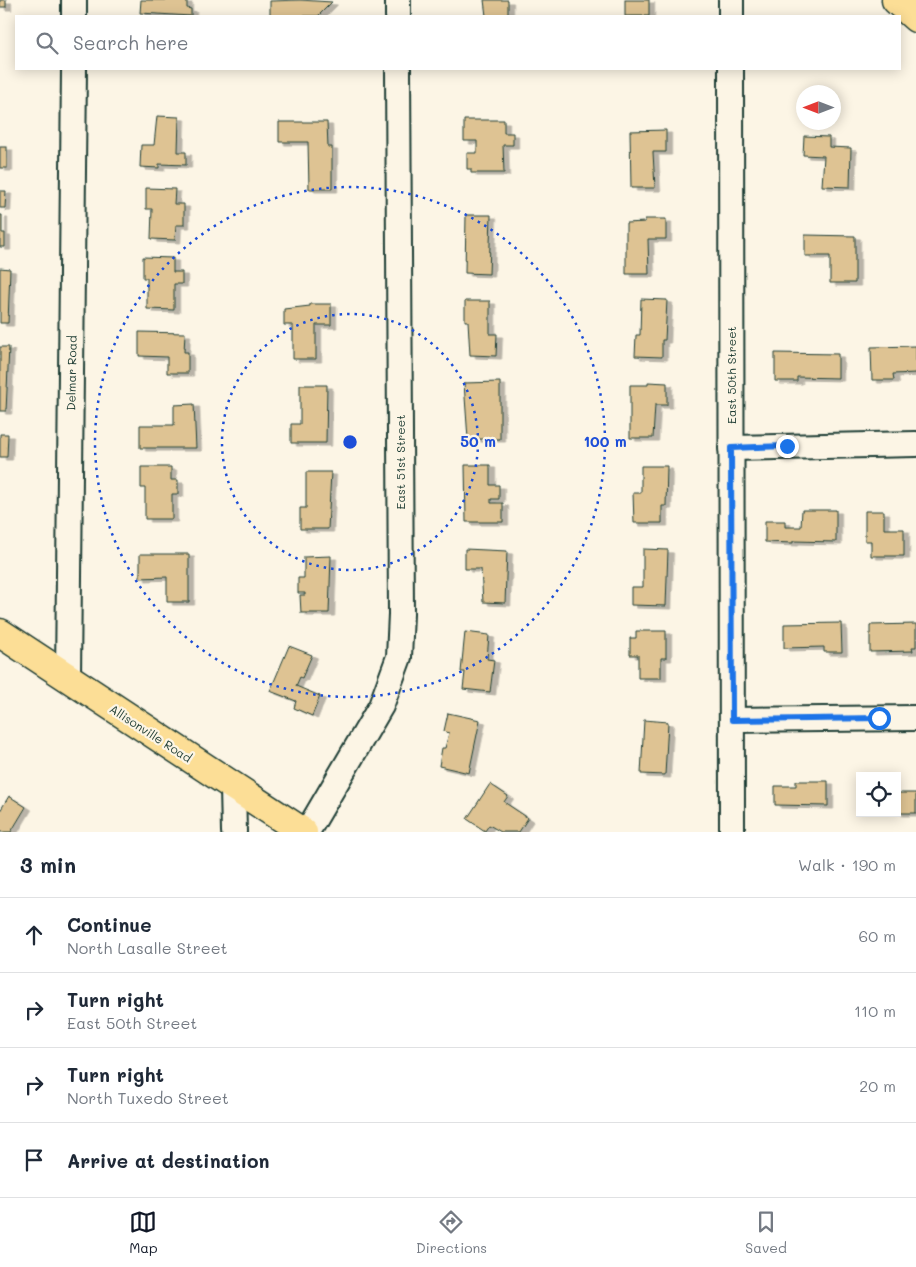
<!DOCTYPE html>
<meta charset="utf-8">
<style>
:root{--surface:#fff;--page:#f6f6f7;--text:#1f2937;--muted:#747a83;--line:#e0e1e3;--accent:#111827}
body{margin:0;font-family:Mali,sans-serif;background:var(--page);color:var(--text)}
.controls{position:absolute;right:15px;bottom:15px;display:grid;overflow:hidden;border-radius:0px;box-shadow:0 2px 12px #0003}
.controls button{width:45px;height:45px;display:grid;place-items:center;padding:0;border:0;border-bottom:1px solid var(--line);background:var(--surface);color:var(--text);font:25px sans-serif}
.compass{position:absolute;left:796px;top:85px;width:45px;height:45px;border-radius:50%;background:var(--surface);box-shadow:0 2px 12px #0003;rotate:270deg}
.stop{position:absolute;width:15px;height:15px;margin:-11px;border:4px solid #1a73e8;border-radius:50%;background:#fff}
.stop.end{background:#1a73e8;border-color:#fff;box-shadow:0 1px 5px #0008}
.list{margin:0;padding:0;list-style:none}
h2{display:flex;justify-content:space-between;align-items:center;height:65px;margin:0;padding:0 20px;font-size:21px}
h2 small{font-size:16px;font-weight:400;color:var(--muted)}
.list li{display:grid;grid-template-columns:32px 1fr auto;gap:15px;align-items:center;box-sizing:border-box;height:75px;padding:0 20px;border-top:1px solid var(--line)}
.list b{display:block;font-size:19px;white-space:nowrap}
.list p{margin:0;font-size:16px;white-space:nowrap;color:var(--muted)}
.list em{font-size:16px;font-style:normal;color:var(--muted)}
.icon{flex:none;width:28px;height:28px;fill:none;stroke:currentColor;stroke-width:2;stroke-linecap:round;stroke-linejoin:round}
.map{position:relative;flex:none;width:916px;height:832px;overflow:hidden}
.search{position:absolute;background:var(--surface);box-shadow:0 2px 12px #0003;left:15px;right:15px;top:15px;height:55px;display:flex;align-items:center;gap:12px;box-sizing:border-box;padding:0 18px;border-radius:0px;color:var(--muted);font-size:19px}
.sheet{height:365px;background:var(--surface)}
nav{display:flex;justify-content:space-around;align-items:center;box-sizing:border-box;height:70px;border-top:1px solid var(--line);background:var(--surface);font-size:14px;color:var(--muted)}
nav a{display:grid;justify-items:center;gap:2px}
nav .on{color:var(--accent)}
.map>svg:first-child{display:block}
.building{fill:#dec393;stroke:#1f3d34;filter:url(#shadow)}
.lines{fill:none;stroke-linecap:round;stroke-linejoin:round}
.minor-casing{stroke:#1f3d34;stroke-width:28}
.major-casing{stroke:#1f3d34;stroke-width:31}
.minor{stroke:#fcf5e5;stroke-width:24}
.major{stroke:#fcde96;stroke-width:28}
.route{stroke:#1a73e8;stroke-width:6}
.ring{fill:none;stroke:#1d4ed8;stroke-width:2.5;stroke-dasharray:2.5 5}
.labels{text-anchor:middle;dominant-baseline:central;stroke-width:4.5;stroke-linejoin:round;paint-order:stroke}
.street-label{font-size:12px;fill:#1f3d34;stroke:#fcf5e5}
.centre{fill:#1d4ed8;stroke:#fcf5e5;stroke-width:2.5}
.ring-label{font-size:15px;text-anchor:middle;font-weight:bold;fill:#1d4ed8;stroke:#fcf5e5;stroke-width:4.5;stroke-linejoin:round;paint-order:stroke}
</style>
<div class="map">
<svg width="916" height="832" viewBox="0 0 916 832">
<defs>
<filter id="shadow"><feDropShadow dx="5.5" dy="3" stdDeviation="0" flood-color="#0004"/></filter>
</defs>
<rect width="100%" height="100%" fill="#fcf5e5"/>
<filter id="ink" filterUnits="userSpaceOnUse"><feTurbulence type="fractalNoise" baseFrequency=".02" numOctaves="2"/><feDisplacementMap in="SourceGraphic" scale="10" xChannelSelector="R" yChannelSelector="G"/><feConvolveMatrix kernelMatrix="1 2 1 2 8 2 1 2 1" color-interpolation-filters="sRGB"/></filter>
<g filter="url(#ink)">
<g class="building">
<rect x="0" y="0" width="6" height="7"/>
<path d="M141,0H187V8L191,9V16L140,13Z"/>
<path d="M300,0L332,2L318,16H270V1Z"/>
<path d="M484,0H508V16H486Z"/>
<rect x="625" y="0" width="24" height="16"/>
<path d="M157,116L179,117L178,152H186V165L159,164V168L140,167L141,145H154Z"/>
<path d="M464,120H504V133H513V145H503L504,173H471V169H467V153H477V141H464Z"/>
<path d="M279,122H327L328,147H332V189H309L308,142H279Z"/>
<path d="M666,130V152H653L655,188H631L630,131Z"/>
<path d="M804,136L829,137V147L851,148L850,187L822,186L824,156L803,155Z"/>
<rect x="0" y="147" width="7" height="21"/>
<path d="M146,188L175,189L174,204H184V225H176L175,240L151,239L152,209H146Z"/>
<path d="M0,191H6L5,208H0Z"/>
<path d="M0,215H2V233H5V247H0Z"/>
<path d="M466,215H491L489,274L465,273Z"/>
<path d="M645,219H666V239H648L649,274H626V223L645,222Z"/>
<path d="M805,235L855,236V283H830V256H805Z"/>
<path d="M143,257L173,258V272H182V284H174V310L147,309V278H143Z"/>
<path d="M0,268L10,269L8,323H0Z"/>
<path d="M641,299L667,300L665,340H662V357L635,356L636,335H640Z"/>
<path d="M465,301H490V334H497L496,356L470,355L468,321H465Z"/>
<path d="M310,304H331V325H316V359H293V325H284V309L310,306Z"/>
<path d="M139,332L185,333L184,352H188V373H167V357L139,356Z"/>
<path d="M916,346V373L893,374L894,380H872L871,347Z"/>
<path d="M0,347H9L6,411H0Z"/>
<path d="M775,353L838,354V378L797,377V381H775Z"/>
<path d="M500,382V439H468L464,383Z"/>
<path d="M648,382L667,383V405H655L653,438H630V385H648Z"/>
<path d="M300,385H327L326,443H291V424H300Z"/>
<path d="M194,404L196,448H140V425H174V405Z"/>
<path d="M0,434H8L7,457H0Z"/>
<path d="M465,465H490V485H499V499H491V503H503V522H466Z"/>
<path d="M641,466H667L666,506H662V523H634L633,493H641Z"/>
<path d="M141,467H171V480H178V494H172V519H145V488H141Z"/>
<path d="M306,472H331L328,529H300V508H306Z"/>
<path d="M802,510H836V542L793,541V543L765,542V521H785V527H801Z"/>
<path d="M865,511H884V529H904V556H871V541H865Z"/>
<path d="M465,549L507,551L505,603L483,602L481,569H465Z"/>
<path d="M643,549L668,550L666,606L631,605V587H643Z"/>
<path d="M140,554H189V602H167V577L140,578Z"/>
<path d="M331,556L329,613H301L300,595H305V593H298V578H304V557Z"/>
<path d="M841,623L842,652H824V647L784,648V624Z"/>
<path d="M916,624V647H912L913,651L870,652V625Z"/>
<path d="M636,631H666V658H661V678H638V655H630V638H636Z"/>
<path d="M465,632L489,635L487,659L494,660L490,692L463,689L465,672H461Z"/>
<path d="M289,646L312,655L302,678L300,677L296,686L320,696L312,716L294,708L296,701L270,691Z"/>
<path d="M448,713L480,720L469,773L439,766L442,748H445L449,733L444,731Z"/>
<path d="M644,720L668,722L665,775L641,774Z"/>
<path d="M796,781H828V806L775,805V786H796Z"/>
<path d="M490,784L508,796L504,802L528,818L519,832H501L489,825L485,831L467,819Z"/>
<rect x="897" y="793" width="19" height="20"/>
<path d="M9,796L26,807L11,832H0V811Z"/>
</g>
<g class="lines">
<defs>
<g id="minor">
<path d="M398,0V16"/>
<path d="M731,0V16"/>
<path d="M74,16V0"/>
<path d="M731,69L732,832"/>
<path d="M731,448L916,444"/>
<path d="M68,677L74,69"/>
<path d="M732,720L916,718"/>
<path d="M233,787L234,832"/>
<path d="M307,832L381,706L399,657L401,614L398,69"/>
</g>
<g id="major">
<path d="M896,0L916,18"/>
<path d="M0,633L303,832"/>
</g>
</defs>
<use href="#minor" class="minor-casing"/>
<use href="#major" class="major-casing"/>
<use href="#minor" class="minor"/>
<use href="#major" class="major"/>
</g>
</g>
<g class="lines" filter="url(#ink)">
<path class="route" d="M787,446L731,448L732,720L879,718"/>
</g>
<g class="ring">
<circle cx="350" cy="442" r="128"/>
<circle cx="350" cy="442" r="255"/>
</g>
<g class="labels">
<g class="street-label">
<text transform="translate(71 373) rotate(-89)">Delmar Road</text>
<text transform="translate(731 375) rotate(-90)">East 50th Street</text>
<text transform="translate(400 462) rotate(-90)">East 51st Street</text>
<text transform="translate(151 733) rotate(33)">Allisonville Road</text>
</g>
</g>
<circle cx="350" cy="442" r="8" class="centre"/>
<g class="ring-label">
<text x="478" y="447">50 m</text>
<text x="605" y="447">100 m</text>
</g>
</svg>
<div class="controls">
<button><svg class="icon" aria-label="locate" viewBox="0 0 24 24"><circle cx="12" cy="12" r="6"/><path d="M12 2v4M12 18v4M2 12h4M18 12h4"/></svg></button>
</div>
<svg class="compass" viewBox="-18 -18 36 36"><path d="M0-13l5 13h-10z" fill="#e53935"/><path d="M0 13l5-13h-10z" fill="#747a83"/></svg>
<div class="stop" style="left:879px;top:718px"></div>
<div class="stop end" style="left:787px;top:446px"></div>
<div class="search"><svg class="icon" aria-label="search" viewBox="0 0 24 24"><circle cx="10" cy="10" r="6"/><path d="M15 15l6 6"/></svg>Search here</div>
</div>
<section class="sheet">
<h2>3 min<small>Walk · 190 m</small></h2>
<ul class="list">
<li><svg class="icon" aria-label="ahead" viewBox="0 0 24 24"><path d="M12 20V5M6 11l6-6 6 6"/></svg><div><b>Continue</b><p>North Lasalle Street</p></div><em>60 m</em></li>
<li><svg class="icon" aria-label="right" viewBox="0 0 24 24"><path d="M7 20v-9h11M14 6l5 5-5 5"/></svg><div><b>Turn right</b><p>East 50th Street</p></div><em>110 m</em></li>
<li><svg class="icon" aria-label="right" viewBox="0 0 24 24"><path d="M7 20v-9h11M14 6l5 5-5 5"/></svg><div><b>Turn right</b><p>North Tuxedo Street</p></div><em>20 m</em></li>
<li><svg class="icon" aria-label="arrive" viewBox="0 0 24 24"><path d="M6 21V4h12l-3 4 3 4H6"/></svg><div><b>Arrive at destination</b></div></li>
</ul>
</section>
<nav>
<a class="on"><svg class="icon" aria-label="map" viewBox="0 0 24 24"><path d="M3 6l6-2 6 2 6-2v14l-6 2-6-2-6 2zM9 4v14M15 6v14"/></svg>Map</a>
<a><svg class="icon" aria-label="directions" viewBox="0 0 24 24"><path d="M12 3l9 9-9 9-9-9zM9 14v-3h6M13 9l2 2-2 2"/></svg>Directions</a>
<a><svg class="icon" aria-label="saved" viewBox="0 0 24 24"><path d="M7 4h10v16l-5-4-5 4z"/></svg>Saved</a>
</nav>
